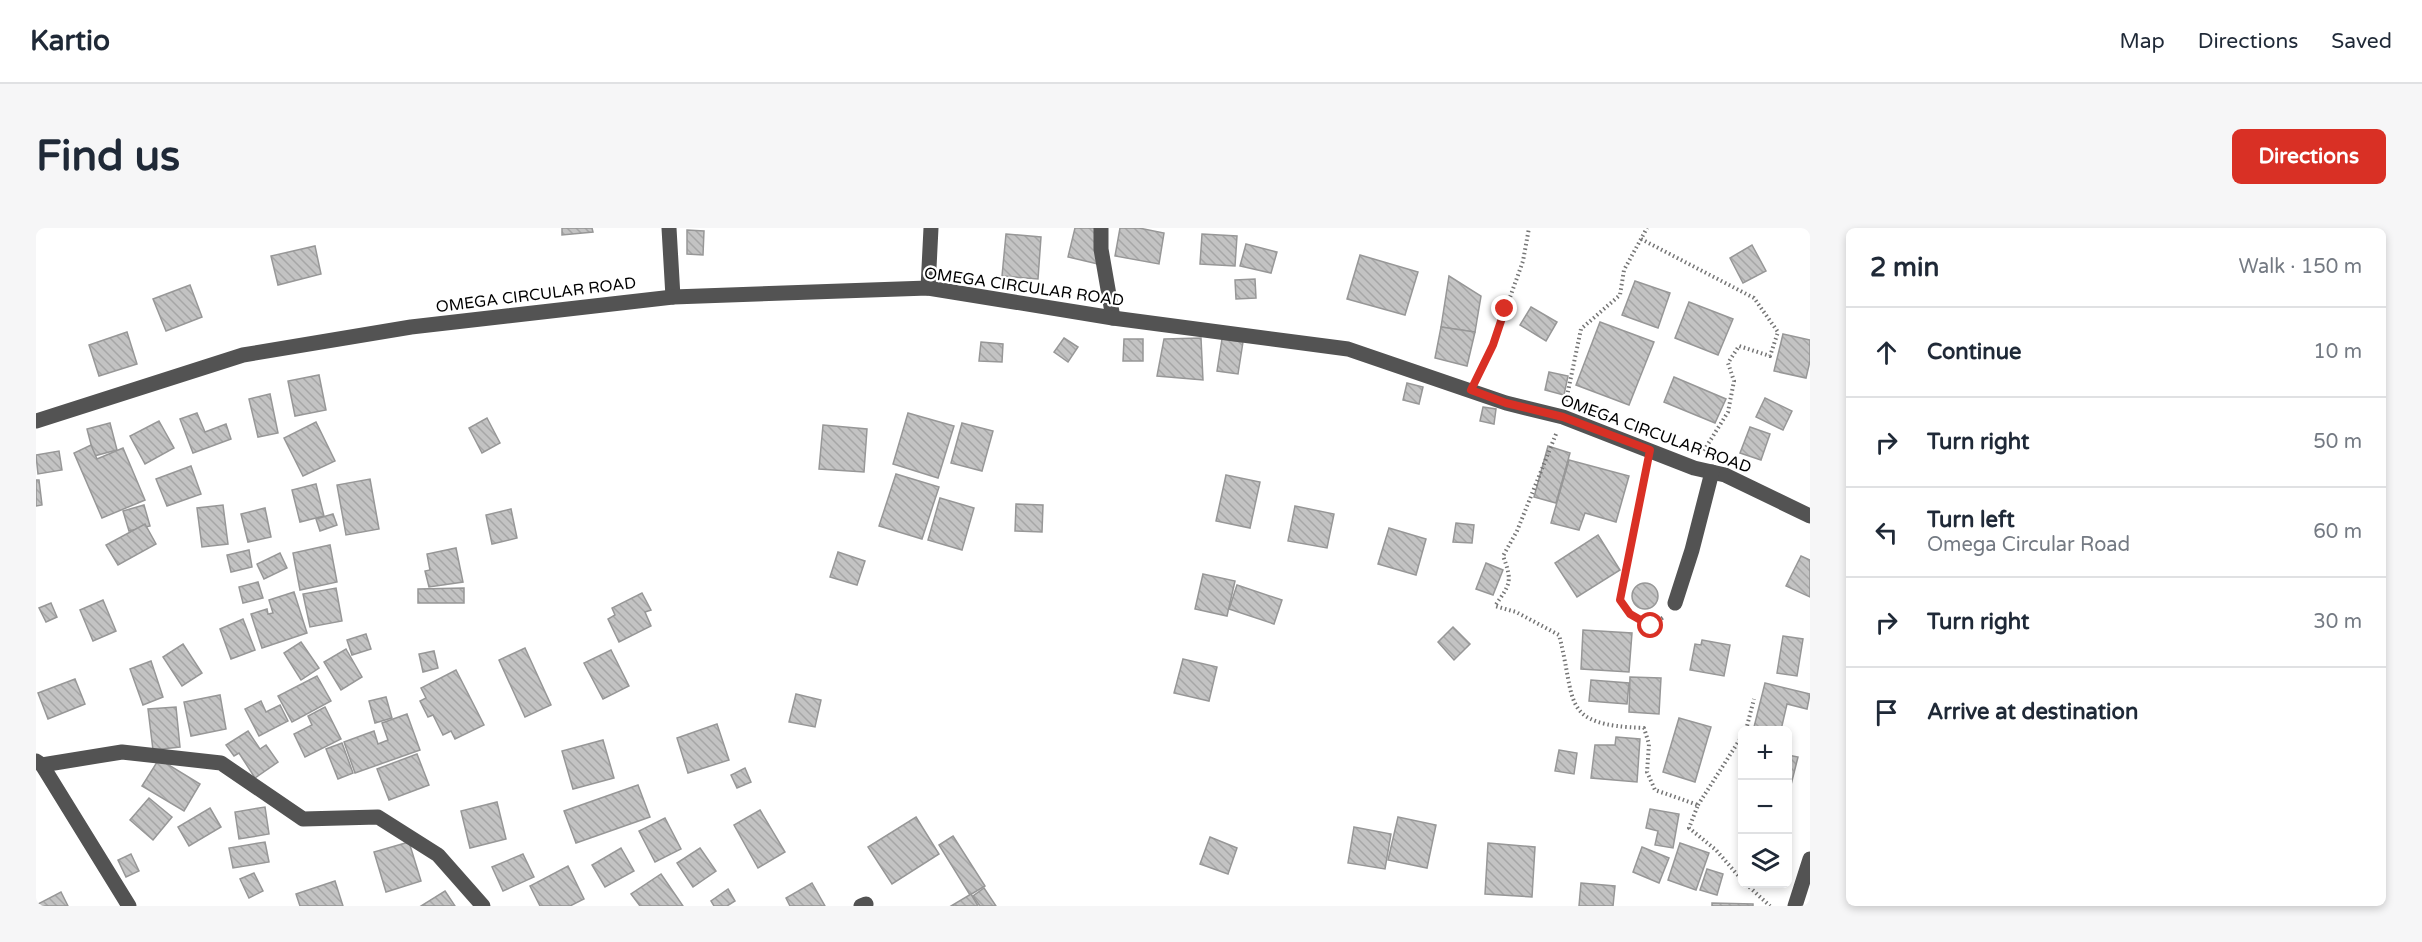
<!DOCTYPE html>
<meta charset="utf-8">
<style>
:root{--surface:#fff;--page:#f6f6f7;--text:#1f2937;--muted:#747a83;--line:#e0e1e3;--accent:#d93025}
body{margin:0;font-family:"Varela Round",sans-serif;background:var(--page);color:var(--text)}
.controls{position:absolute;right:18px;bottom:18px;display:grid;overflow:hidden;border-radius:9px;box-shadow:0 3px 9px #0003}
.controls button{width:54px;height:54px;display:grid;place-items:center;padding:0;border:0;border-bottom:2px solid var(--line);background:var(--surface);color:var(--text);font:30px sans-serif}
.stop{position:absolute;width:18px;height:18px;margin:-14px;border:4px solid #d93025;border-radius:50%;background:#fff}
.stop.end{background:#d93025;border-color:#fff;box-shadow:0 2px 6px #0008}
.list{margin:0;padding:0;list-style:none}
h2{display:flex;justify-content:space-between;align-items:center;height:78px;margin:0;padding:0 24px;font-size:26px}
h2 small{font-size:20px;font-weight:400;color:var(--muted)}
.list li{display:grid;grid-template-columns:39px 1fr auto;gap:18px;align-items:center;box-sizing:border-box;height:90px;padding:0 24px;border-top:2px solid var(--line)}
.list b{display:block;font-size:22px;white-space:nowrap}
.list p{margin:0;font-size:20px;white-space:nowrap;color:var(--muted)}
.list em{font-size:20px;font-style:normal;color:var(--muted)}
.icon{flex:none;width:33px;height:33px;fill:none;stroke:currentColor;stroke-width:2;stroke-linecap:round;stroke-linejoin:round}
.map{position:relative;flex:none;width:1774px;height:678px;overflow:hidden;border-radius:9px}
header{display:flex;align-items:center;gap:36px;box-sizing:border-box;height:84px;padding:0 30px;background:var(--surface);border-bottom:2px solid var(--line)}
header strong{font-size:28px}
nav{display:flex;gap:33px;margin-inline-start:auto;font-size:21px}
.intro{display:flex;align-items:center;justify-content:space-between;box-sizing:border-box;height:144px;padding:0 36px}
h1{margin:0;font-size:42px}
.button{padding:15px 27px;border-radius:9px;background:var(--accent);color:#fff;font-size:21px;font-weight:700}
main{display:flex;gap:36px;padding:0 36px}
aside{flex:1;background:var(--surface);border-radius:9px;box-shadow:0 3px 9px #0003}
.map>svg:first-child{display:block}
.building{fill:url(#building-back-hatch);stroke:#979797;stroke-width:1.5}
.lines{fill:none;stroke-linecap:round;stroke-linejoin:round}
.path{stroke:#757575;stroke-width:4;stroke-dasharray:1.5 3;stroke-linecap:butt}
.minor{stroke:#535353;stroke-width:15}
.route{stroke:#d93025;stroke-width:8}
.labels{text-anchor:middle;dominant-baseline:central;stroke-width:4.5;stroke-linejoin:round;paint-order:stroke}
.street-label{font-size:16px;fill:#000;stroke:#fff}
</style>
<header>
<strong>Kartio</strong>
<nav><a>Map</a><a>Directions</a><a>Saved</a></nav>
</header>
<div class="intro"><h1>Find us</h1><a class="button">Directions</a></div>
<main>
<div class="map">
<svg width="1774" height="678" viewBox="0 0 1774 678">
<defs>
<pattern id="building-back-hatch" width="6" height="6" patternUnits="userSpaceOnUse" patternTransform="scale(1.5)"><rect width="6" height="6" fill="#c3c3c3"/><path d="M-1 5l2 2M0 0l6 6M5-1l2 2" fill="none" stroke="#a6a6a6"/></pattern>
</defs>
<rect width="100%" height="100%" fill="#fff"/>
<g class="building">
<path d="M526,0H556L557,4L526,7Z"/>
<path d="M1039,0H1060L1062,36L1032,29Z"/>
<path d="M1084,0H1103L1128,5L1123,36L1079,28Z"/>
<path d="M651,2L668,3L667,27L651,26Z"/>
<path d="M970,6L1005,9L1002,51L966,48Z"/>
<path d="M1166,6L1201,8L1199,38L1164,36Z"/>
<path d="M1210,16L1241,24L1235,45L1204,38Z"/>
<path d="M1716,17L1730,43L1707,55L1694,30Z"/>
<path d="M279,18L285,46L242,57L235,28Z"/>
<path d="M1324,27L1382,44L1369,87L1311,71Z"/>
<path d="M1413,48L1445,68L1439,104L1405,99Z"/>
<path d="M1219,51L1220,70L1200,71L1199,52Z"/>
<path d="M1599,53L1634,65L1622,100L1586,87Z"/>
<path d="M154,57L166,89L130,103L117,71Z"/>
<path d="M1653,74L1697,91L1682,127L1639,110Z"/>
<path d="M1495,79L1521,94L1510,113L1484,97Z"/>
<path d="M1564,94L1618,114L1593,177L1540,157Z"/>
<path d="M1405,99L1439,104L1431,138L1399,130Z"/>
<path d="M91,104L101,136L63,148L53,117Z"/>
<path d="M1747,106L1774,112V133L1770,150L1738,143Z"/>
<path d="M1028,110L1042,119L1032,134L1018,124Z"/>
<path d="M1165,110L1167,152L1121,148L1128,111Z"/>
<path d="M1088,111H1107V133H1087Z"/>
<path d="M1186,111L1207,114L1202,146L1181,143Z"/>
<path d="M945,114L967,116L966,134L943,133Z"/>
<path d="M1513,144L1532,148L1528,167L1509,162Z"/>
<path d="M283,147L290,182L259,188L252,153Z"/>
<path d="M1638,149L1690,171L1679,195L1628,174Z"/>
<path d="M1371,155L1387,159L1383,176L1367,172Z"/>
<path d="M234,166L242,205L222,209L213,171Z"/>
<path d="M1729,170L1756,183L1747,202L1720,189Z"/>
<path d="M1447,179L1460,181L1458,196L1444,193Z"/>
<path d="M161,185L169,204L190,196L195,211L157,225L144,191Z"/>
<path d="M872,185L918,198L902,250L857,236Z"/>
<path d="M451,190L464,215L446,225L433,200Z"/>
<path d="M123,193L138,220L109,236L94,208Z"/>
<path d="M280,194L299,233L267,248L248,210Z"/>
<path d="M74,195L81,222L58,228L51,201Z"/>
<path d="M926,195L957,203L946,243L915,235Z"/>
<path d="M787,197L831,201L828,244L783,241Z"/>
<path d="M1714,199L1734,206L1725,232L1704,225Z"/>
<path d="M55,217L61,231L87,220L109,272L66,290L38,225Z"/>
<path d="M1512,218L1534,225L1520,275L1498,269Z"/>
<path d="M23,223L26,242L2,246L0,227Z"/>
<path d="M1533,232L1593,248L1580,294L1549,285L1543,302L1515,295Z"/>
<path d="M155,238L165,266L131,278L120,251Z"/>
<path d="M860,246L903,259L886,311L843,298Z"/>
<path d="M1190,247L1224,254L1214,300L1180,293Z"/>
<path d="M334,251L343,301L310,307L301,257Z"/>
<path d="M0,252H3L6,277L0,278Z"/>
<path d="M280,256L288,288L264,294L256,262Z"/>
<path d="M904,270L938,280L926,322L892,312Z"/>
<path d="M980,276L1007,277L1006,304L979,303Z"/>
<path d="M108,277L114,298L93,303L87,283Z"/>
<path d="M187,277L192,316L166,319L161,280Z"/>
<path d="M1259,278L1298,286L1291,320L1252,313Z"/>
<path d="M229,280L235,309L212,314L205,286Z"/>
<path d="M475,281L481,310L456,316L450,287Z"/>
<path d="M297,286L301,297L284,303L280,291Z"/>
<path d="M1420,295L1438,297L1436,315L1417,314Z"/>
<path d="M109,296L120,316L82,337L70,317Z"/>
<path d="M1353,300L1390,311L1380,347L1342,336Z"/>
<path d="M1562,307L1584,342L1541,369L1519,335Z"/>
<path d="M294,317L301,354L264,362L257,325Z"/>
<path d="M420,320L427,354L393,359L389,343L394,342L391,326Z"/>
<path d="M213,322L216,339L195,344L191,327Z"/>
<path d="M802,324L829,333L821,357L794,349Z"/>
<path d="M244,325L251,340L228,351L221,336Z"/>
<path d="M1765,328L1774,332V369L1750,358Z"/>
<path d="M1450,335L1467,342L1457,367L1440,361Z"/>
<path d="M1167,346L1199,353L1191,388L1159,381Z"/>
<path d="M222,354L227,370L207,375L203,359Z"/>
<circle cx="1609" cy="368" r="13"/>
<path d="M1201,357L1246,372L1238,396L1193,381Z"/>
<path d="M300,360L306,393L274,399L267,366Z"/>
<path d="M428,360V375H382V361Z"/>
<path d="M258,364L271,405L226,420L215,386L231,381L232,386L237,385L233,372Z"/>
<path d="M606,365L615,382L609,384L615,398L583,414L572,391L579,387L576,380Z"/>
<path d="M67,372L80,403L57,413L44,382Z"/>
<path d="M15,375L21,389L10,394L3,380Z"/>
<path d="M207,391L219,422L195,431L184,401Z"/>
<path d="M1417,399L1434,416L1418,432L1402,414Z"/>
<path d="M1547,402L1596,405L1593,444L1545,441Z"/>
<path d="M330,406L335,421L316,427L311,412Z"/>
<path d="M1747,408L1767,411L1761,448L1741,445Z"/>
<path d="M1666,412L1694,417L1688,448L1654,442L1659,416L1665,417Z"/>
<path d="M265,414L283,440L265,452L248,425Z"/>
<path d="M147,416L166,445L146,458L127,429Z"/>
<path d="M489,420L515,477L489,489L463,432Z"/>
<path d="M310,421L326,449L305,462L288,434Z"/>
<path d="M575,422L593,458L567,471L548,435Z"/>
<path d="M398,423L402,440L387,444L383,426Z"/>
<path d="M1147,431L1181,439L1173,473L1138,465Z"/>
<path d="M115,433L127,469L107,477L94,441Z"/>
<path d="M420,442L448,497L419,511L415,503L407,507L397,487L392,489L384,473L390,470L385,460Z"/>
<path d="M281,448L295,473L256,494L242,468Z"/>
<path d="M1594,449L1625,450L1623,486L1593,484Z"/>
<path d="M39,451L49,476L12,491L2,465Z"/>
<path d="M1555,452L1593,455L1591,476L1553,473Z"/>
<path d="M1729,455L1774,466L1771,481L1751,476L1745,502L1718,499Z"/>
<path d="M760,466L785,472L779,499L753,494Z"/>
<path d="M184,467L190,501L155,508L148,474Z"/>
<path d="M350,469L356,490L339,495L333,473Z"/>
<path d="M225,473L230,484L244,477L252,493L223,508L209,481Z"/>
<path d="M140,479L144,519L117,522L112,481Z"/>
<path d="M289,479L305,511L269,529L258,506L276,497L272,488Z"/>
<path d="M371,486L384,522L319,545L308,514L338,503L342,516L352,512L346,495Z"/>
<path d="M1643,490L1675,499L1659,554L1627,544Z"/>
<path d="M681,496L693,532L652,545L641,510Z"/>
<path d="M212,503L224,521L230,517L242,534L219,550L203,525L198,528L190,517Z"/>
<path d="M1580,509L1604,511L1601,554L1555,550L1559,517H1579Z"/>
<path d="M567,512L578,550L537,561L526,523Z"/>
<path d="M306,515L317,545L302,551L290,521Z"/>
<path d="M1523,522L1541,525L1538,546L1519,543Z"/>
<path d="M381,526L393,557L353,572L341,541Z"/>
<path d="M1752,527L1762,529L1754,561L1752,560Z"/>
<path d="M123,531L164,556L148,583L106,558Z"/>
<path d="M709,540L715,554L701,560L695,547Z"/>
<path d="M602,557L614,589L540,615L528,583Z"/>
<path d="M113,570L136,589L117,612L94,592Z"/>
<path d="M461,574L470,611L434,620L425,583Z"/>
<path d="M229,579L233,606L203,611L199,584Z"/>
<path d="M174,580L185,599L153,618L142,599Z"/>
<path d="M1614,581L1643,586L1637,620L1619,617L1622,603L1610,600Z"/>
<path d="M724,582L749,624L722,640L698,597Z"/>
<path d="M880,589L903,626L856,656L832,619Z"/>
<path d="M1362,589L1400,597L1391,640L1352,632Z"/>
<path d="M629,590L645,621L619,634L603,603Z"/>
<path d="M1318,599L1355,606L1349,641L1312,635Z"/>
<path d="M917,608L949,658L934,667L903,617Z"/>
<path d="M1174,609L1201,620L1192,646L1164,636Z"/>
<path d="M229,614L233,634L197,640L193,620Z"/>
<path d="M373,614L385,653L350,664L338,624Z"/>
<path d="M1452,615L1499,619L1496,669L1449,666Z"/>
<path d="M1644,615L1673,625L1660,662L1632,652Z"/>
<path d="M1606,619L1633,630L1623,655L1597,644Z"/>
<path d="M585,620L598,643L569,659L556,637Z"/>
<path d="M664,620L680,643L657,659L641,635Z"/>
<path d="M95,626L103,643L90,649L82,632Z"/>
<path d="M487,626L498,649L467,663L456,639Z"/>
<path d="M532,638L548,671L534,678H504L494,658Z"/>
<path d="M1671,641L1687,646L1681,667L1664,662Z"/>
<path d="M218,645L227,663L213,670L204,651Z"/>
<path d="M625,646L647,678H604L595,666Z"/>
<path d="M299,653L307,678H264L260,666Z"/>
<path d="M776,655L789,678H754L750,670Z"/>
<path d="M1545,655L1579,658L1577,678H1543Z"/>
<path d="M948,660L960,678H944L937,668Z"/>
<path d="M692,661L699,673L691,678H678L675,673Z"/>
<path d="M409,663L419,678H385Z"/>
<path d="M25,664L32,678H0V677Z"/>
<path d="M935,666L942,678H915Z"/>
<path d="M1676,675L1717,676V678H1676Z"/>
</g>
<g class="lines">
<g class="path">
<path d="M1605,11L1718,70L1742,104L1734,128L1703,118L1692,135L1698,153L1692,184L1667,224"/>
<path d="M1442,148L1457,117L1487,33L1493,0"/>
<path d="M1530,173L1545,101L1584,67L1588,42L1611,0"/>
<path d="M1520,206L1481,303L1467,328C1477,354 1474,356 1459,378L1480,384L1523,407C1541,475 1523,497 1608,500L1613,516L1611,544L1619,562L1662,577L1653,600L1680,622L1706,652"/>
<path d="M1611,240L1584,372L1594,386L1615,398L1629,388"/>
<path d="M1710,502L1718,471"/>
<path d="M1662,577L1706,508"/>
<path d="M1710,656L1734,678"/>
</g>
<g class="minor">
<path d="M633,0L637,69"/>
<path d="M1065,0V21L1077,90"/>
<path d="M892,60L895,0"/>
<path d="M0,193L207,127L375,99L637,69L892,60L1077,90L1312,121L1470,175L1527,189L1658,240L1689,247L1774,288"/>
<path d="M1639,375L1656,322L1676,244"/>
<path d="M0,533L6,537L93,678"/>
<path d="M6,537L86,524L185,535L267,591L342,589L402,627L447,678"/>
<path d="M825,678L830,676"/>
<path d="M1759,678L1774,631"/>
</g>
</g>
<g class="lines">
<path class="route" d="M1469,81L1457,117L1435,162L1470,175L1527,189L1614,222L1584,372L1594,386L1615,398"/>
</g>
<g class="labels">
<g class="street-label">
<text transform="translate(988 59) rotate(8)">OMEGA CIRCULAR ROAD</text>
<text transform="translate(500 67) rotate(-7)">OMEGA CIRCULAR ROAD</text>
<text transform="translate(1620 206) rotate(20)">OMEGA CIRCULAR ROAD</text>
</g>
</g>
</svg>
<div class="controls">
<button>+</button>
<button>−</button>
<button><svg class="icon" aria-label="layers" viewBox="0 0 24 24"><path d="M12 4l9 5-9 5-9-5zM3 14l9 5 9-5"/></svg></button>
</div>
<div class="stop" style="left:1615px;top:398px"></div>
<div class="stop end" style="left:1469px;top:81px"></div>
</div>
<aside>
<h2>2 min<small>Walk · 150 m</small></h2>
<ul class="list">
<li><svg class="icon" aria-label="ahead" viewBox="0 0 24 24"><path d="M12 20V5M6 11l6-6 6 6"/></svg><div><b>Continue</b></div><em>10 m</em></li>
<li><svg class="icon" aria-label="right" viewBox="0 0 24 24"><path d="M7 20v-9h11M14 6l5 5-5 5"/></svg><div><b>Turn right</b></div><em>50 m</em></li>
<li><svg class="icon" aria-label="left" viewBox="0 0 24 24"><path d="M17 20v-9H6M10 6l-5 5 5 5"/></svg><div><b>Turn left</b><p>Omega Circular Road</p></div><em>60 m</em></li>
<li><svg class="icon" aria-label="right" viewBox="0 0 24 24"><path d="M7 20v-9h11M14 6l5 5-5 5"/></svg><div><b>Turn right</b></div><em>30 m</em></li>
<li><svg class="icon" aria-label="arrive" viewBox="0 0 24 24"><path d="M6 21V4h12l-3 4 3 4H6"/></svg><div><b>Arrive at destination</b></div></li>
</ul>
</aside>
</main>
